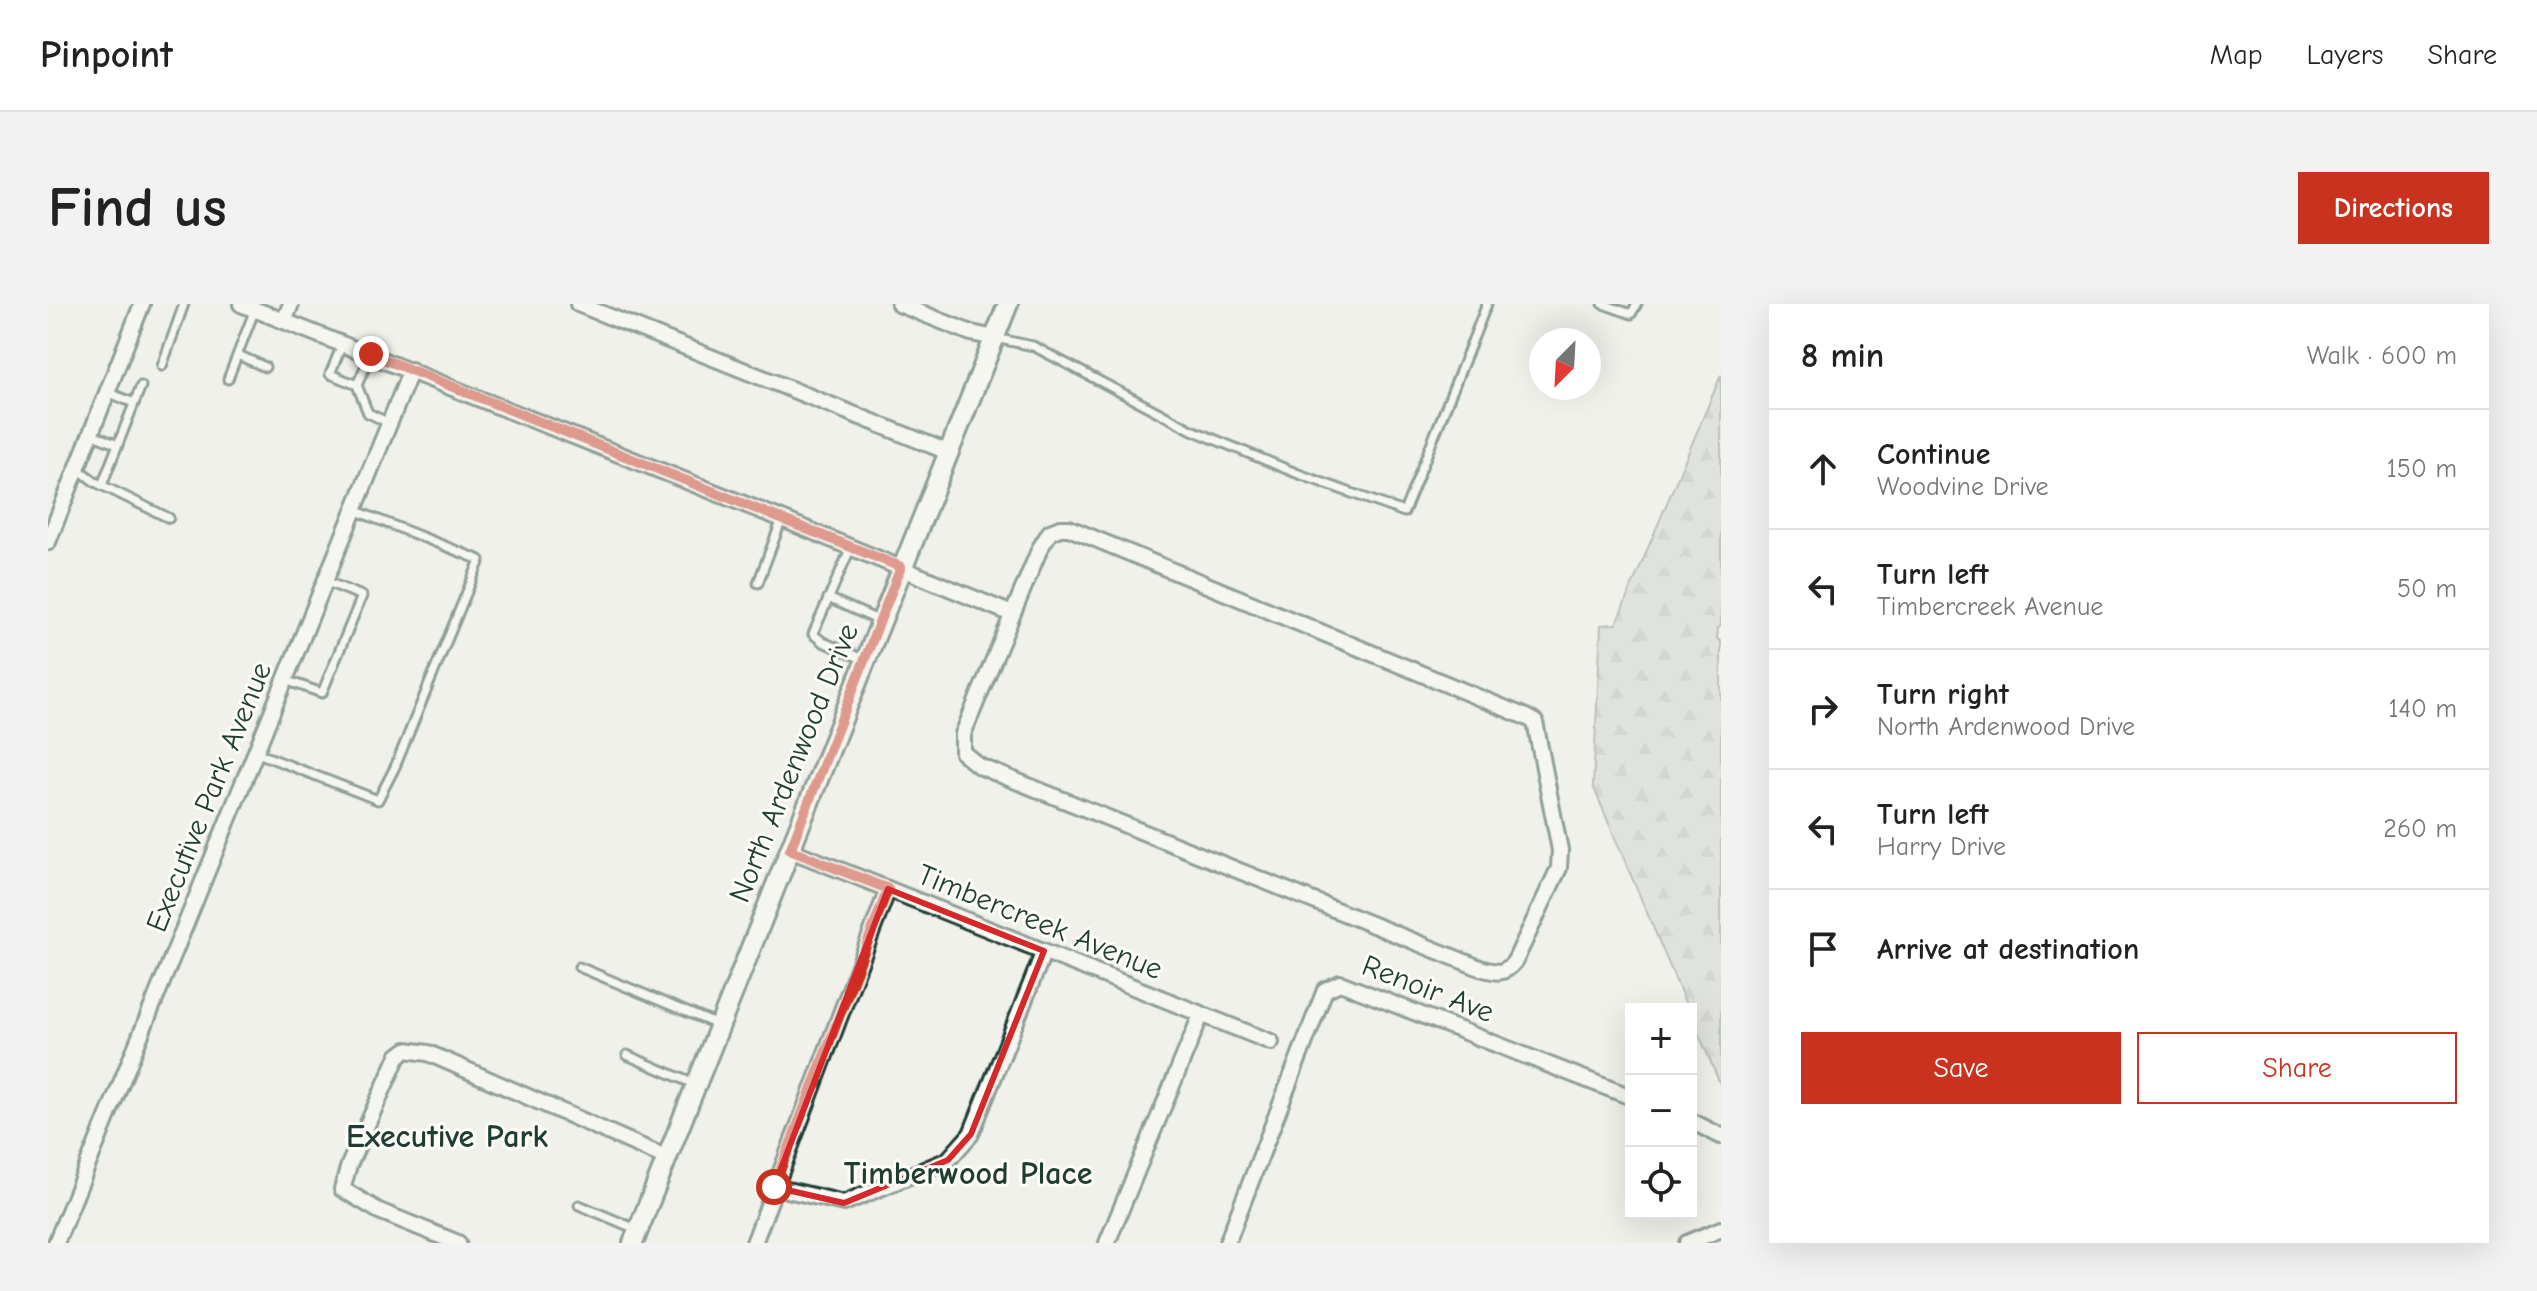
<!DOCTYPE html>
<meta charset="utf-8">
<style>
:root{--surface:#fff;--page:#f2f2f2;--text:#222;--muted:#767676;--line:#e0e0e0;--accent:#c8321e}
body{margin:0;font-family:"Comic Neue",sans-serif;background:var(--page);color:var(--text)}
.controls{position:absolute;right:24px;bottom:24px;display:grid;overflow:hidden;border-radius:0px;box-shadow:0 8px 32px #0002}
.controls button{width:72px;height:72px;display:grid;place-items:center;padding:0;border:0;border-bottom:2px solid var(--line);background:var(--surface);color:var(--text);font:40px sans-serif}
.compass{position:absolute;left:1481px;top:24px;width:72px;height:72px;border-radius:50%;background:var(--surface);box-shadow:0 8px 32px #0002;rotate:204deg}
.stop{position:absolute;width:24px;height:24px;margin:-18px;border:6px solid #c8321e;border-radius:50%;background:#fff}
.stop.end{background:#c8321e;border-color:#fff;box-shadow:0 2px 8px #0008}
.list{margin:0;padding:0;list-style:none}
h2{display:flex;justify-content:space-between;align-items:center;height:104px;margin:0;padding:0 32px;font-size:34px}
h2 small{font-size:26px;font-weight:400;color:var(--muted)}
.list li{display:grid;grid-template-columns:52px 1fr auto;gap:24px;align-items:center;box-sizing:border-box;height:120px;padding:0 32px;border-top:2px solid var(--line)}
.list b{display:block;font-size:30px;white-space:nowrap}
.list p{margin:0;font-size:26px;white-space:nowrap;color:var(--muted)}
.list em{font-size:26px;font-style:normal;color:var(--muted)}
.actions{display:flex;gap:16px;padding:24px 32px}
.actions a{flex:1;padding:18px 0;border:2px solid var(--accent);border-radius:0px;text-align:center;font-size:28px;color:var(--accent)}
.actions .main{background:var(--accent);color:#fff}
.icon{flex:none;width:44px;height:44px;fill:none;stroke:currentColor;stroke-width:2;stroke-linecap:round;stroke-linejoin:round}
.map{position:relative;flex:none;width:1673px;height:939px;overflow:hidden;border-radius:0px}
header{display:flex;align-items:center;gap:48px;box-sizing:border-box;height:112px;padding:0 40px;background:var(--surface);border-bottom:2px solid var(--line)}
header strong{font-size:38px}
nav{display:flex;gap:44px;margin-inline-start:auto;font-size:28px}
.intro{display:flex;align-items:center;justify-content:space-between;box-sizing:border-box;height:192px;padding:0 48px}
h1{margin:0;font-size:56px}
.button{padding:20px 36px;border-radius:0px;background:var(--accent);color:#fff;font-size:28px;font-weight:700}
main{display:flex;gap:48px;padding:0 48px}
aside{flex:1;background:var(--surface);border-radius:0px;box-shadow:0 8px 32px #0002}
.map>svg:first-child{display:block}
.forest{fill:url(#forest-firs);stroke:#768880;stroke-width:2}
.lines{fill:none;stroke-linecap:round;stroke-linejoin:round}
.service-casing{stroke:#1f3d34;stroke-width:13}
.minor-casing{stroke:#1f3d34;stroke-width:20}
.tertiary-casing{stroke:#1f3d34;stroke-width:24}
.service{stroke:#fdfcf7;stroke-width:7}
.minor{stroke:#fdfcf7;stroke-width:14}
.tertiary{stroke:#fdfcf7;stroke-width:18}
.route{stroke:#c8321e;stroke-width:10}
.marked{fill:none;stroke:#d62828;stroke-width:6;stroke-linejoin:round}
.labels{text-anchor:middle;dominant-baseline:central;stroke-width:6;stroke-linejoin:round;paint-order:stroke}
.street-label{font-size:30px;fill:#1f3d34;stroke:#fdfcf7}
.neighbourhood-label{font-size:32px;font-weight:bold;fill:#1f3d34;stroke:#fdfcf7}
</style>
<header>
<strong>Pinpoint</strong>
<nav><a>Map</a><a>Layers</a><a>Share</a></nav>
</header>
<div class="intro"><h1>Find us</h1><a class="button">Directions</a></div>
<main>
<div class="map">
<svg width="1673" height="939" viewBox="0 0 1673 939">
<defs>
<pattern id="forest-firs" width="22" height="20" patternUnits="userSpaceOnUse" patternTransform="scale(2)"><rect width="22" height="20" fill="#cdd3cd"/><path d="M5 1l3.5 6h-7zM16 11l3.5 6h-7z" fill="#b0b6b1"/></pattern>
</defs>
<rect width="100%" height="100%" fill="#f0f1eb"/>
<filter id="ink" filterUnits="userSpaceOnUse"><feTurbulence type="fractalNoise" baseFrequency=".0125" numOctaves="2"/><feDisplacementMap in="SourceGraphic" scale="16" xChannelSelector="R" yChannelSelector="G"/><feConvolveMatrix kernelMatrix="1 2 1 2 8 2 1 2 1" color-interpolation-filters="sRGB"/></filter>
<g filter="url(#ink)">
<path class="forest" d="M1673,71V322L1670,324L1669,335L1673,337V782L1643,712V705H1640L1545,482L1553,321L1568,320Z"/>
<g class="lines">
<defs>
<g id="service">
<path d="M1555,0L1583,10L1589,0"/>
<path d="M947,34L985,42L1144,126L1248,169L1356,208L1439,0"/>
<path d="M294,41L282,70L309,81L320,109L341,119"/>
<path d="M190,51L217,63"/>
<path d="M114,62L136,0"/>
<path d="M180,75L207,5"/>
<path d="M309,81L323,50"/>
<path d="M59,88L86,99"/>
<path d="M43,130L70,141"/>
<path d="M29,164L47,178L121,214"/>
<path d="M54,181L93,82"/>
<path d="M803,243L765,330L775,338L817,356"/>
<path d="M710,279L734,215"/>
<path d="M780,294L832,317"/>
<path d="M237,376L274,389L314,292L277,277"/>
<path d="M207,448L330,496L347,463L432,256L306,206"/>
<path d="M531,663L670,721"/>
<path d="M579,751L646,780"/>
<path d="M531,901L588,925"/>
</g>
<g id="minor">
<path d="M193,0L734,215L964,310"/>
<path d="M530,0L900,148"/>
<path d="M851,0L923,29L947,34"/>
<path d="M236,17L243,0"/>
<path d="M1012,224H1021L1478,413L1487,418L1512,546L1511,564L1467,657C1456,671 1449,669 1432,664L931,462L915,449V430L992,244L1002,228Z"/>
<path d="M0,238L94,0"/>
<path d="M742,546L1223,738"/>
<path d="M1643,817L1673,832"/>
<path d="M726,883L796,899L900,856L923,830L996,647"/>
<path d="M8,939L363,66"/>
<path d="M410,939L331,907L294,885L301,861L350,752L358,746L380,749L619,854"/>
<path d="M706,939L840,585"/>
<path d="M1059,939L1153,711"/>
<path d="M1179,939L1277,686L1292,679L1583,793"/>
<path d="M1639,939L1673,925"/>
</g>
<path id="tertiary" d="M585,939L960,0"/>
</defs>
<use href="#service" class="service-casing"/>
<use href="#minor" class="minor-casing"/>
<use href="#tertiary" class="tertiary-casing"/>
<use href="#service" class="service"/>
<use href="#minor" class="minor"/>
<use href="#tertiary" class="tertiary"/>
</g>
</g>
<g class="lines" filter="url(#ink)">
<path class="route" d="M323,50L853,263L742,546L840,585L726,883"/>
</g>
<path d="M0 0H1673V939H0ZM840,585L996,647L923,830L900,856L796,899L726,883Z" fill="#f0f1eb" fill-opacity=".55" fill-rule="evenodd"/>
<path class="marked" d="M840,585L996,647L923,830L900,856L796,899L726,883Z"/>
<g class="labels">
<g class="street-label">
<text transform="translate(746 459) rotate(-68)">North Ardenwood Drive</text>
<text transform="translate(161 493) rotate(-68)">Executive Park Avenue</text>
<text transform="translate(992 618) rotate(22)">Timbercreek Avenue</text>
<text transform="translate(1380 685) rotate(21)">Renoir Ave</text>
</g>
<g class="neighbourhood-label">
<text x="399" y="832">Executive Park</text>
<text x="920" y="869">Timberwood Place</text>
</g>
</g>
</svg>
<div class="controls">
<button>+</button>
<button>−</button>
<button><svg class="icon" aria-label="locate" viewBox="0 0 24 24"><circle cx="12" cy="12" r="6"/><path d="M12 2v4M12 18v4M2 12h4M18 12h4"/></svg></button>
</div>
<svg class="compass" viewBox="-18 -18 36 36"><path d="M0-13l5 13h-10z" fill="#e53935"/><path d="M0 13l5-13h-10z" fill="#767676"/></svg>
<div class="stop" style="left:726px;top:883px"></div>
<div class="stop end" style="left:323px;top:50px"></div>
</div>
<aside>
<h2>8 min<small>Walk · 600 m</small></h2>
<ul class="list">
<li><svg class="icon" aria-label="ahead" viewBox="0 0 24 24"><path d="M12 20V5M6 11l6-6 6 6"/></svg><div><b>Continue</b><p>Woodvine Drive</p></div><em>150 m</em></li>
<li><svg class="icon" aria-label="left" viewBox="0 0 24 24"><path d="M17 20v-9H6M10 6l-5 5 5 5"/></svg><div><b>Turn left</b><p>Timbercreek Avenue</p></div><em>50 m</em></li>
<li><svg class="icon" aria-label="right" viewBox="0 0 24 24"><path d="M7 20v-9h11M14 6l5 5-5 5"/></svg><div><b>Turn right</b><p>North Ardenwood Drive</p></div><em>140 m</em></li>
<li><svg class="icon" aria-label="left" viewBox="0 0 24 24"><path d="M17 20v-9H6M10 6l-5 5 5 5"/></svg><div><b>Turn left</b><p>Harry Drive</p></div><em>260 m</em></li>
<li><svg class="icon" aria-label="arrive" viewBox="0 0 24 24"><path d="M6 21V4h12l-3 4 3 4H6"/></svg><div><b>Arrive at destination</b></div></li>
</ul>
<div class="actions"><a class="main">Save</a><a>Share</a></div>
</aside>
</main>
